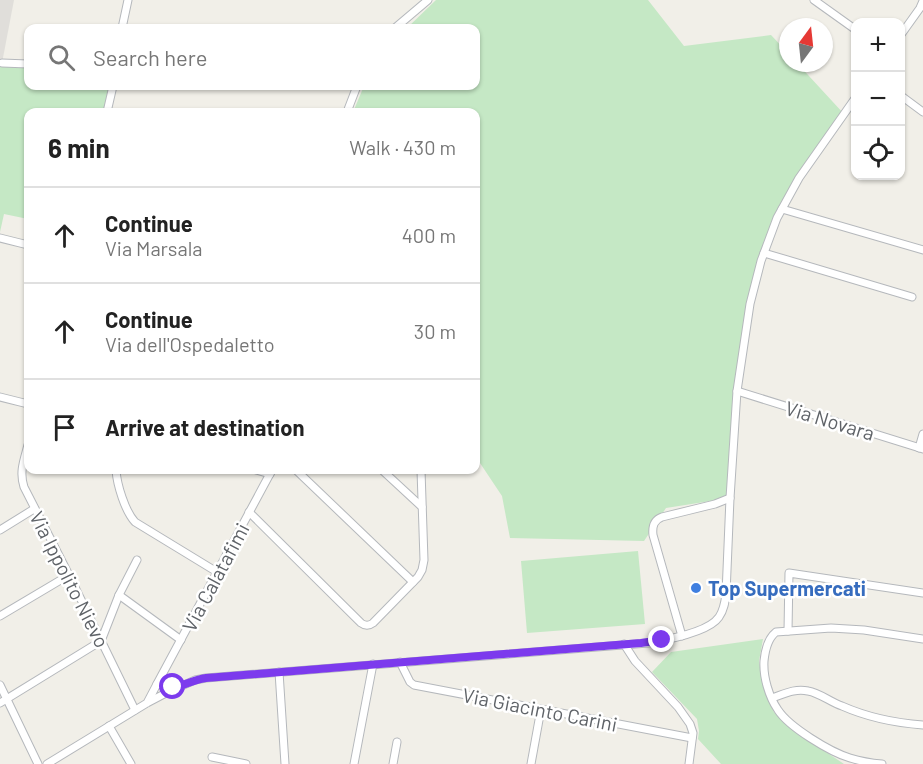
<!DOCTYPE html>
<meta charset="utf-8">
<style>
:root{--surface:#fff;--page:#f2f2f2;--text:#222;--muted:#767676;--line:#e0e0e0}
body{margin:0;font-family:Barlow,sans-serif;background:var(--page);color:var(--text)}
.controls{position:absolute;right:18px;top:18px;display:grid;overflow:hidden;border-radius:12px;box-shadow:0 2px 4px #0004}
.controls button{width:54px;height:54px;display:grid;place-items:center;padding:0;border:0;border-bottom:2px solid var(--line);background:var(--surface);color:var(--text);font:30px sans-serif}
.compass{position:absolute;left:779px;top:18px;width:54px;height:54px;border-radius:50%;background:var(--surface);box-shadow:0 2px 4px #0004;rotate:15deg}
.stop{position:absolute;width:18px;height:18px;margin:-14px;border:4px solid #7c3aed;border-radius:50%;background:#fff}
.stop.end{background:#7c3aed;border-color:#fff;box-shadow:0 2px 6px #0008}
.list{margin:0;padding:0;list-style:none}
h2{display:flex;justify-content:space-between;align-items:center;height:78px;margin:0;padding:0 24px;font-size:26px}
h2 small{font-size:20px;font-weight:400;color:var(--muted)}
.list li{display:grid;grid-template-columns:39px 1fr auto;gap:18px;align-items:center;box-sizing:border-box;height:96px;padding:0 24px;border-top:2px solid var(--line)}
.list b{display:block;font-size:22px;white-space:nowrap}
.list p{margin:0;font-size:20px;white-space:nowrap;color:var(--muted)}
.list em{font-size:20px;font-style:normal;color:var(--muted)}
.icon{flex:none;width:33px;height:33px;fill:none;stroke:currentColor;stroke-width:2;stroke-linecap:round;stroke-linejoin:round}
.map{position:relative;flex:none;width:923px;height:764px;overflow:hidden}
.search{position:absolute;background:var(--surface);box-shadow:0 2px 4px #0004;left:24px;top:24px;width:456px;height:66px;display:flex;align-items:center;gap:15px;box-sizing:border-box;padding:0 21px;border-radius:12px;color:var(--muted);font-size:22px}
.panel{position:absolute;background:var(--surface);box-shadow:0 2px 4px #0004;left:24px;top:108px;width:456px;height:366px;border-radius:12px}
.map>svg:first-child{display:block}
.industrial{fill:#e0deda}
.green{fill:#c5e8c5}
.lines{fill:none;stroke-linecap:round;stroke-linejoin:round}
.minor-casing{stroke:#b5b8bc;stroke-width:9}
.minor{stroke:#fff;stroke-width:7}
.route{stroke:#7c3aed;stroke-width:8}
.shop-dot{fill:#3f7fe0;stroke:#fff;stroke-width:2}
.labels{text-anchor:middle;dominant-baseline:central;stroke-width:5;stroke-linejoin:round;paint-order:stroke}
.street-label{font-size:20px;fill:#5f6368;stroke:#fff}
.shop-label{font-size:20px;font-weight:bold;fill:#366cbe;stroke:#fff;text-anchor:start}
</style>
<div class="map">
<svg width="923" height="764" viewBox="0 0 923 764">
<rect width="100%" height="100%" fill="#f1efe8"/>
<path class="industrial" d="M0,0H14L2,63L0,62Z"/>
<g class="green">
<path d="M436,0H648L684,46L771,35L788,53V63H797L844,114L782,209L761,261L742,353L730,498L666,508L644,541L510,538L502,496L476,457V112H353L364,86H476V28H407Z"/>
<path d="M0,62L28,64V86H112L107,112H28V219L4,214L0,232Z"/>
<path d="M638,551L645,624L527,633L521,561Z"/>
<path d="M763,639L759,661L762,680L765,692L774,712L786,725L844,764H721L698,739L699,731L697,719L652,672L671,652Z"/>
</g>
<g class="lines">
<defs>
<g id="minor">
<path d="M814,0L856,30"/>
<path d="M122,28L128,0"/>
<path d="M395,28L428,0"/>
<path d="M900,36L920,8L923,1"/>
<path d="M2,63L28,64"/>
<path d="M900,95L923,112"/>
<path d="M107,112L113,86"/>
<path d="M347,112L357,86"/>
<path d="M782,209L923,250"/>
<path d="M0,238L28,245"/>
<path d="M764,253L912,297"/>
<path d="M737,391L923,449"/>
<path d="M0,397L28,404"/>
<path d="M28,445C24,460 19,472 24,487L69,575L135,710"/>
<path d="M919,448L923,434"/>
<path d="M116,470C117,485 125,511 135,522L217,572"/>
<path d="M256,470L270,474"/>
<path d="M296,470L413,582"/>
<path d="M382,470L422,507"/>
<path d="M249,512L361,623C365,626 369,626 373,623L418,577L422,570L424,560L421,470"/>
<path d="M0,530L34,509"/>
<path d="M119,595L181,640"/>
<path d="M0,616L69,575"/>
<path d="M788,631L789,573L923,593"/>
<path d="M682,636L653,535C652,526 654,520 662,517L715,504L730,498"/>
<path d="M624,644L635,661L678,707L690,724L693,733L689,764"/>
<path d="M400,662L410,682L414,685L692,738"/>
<path d="M279,672L285,764"/>
<path d="M157,684L272,470"/>
<path d="M0,685L38,764"/>
<path d="M166,693L195,680L206,678L648,643C666,640 709,632 719,617C724,610 725,602 726,594L730,498L737,391L750,304L761,261L777,218L799,178L856,97"/>
<path d="M772,698C784,694 795,688 808,691C820,693 830,702 842,706C867,717 895,723 923,725"/>
<path d="M0,703L101,641L119,595L137,560"/>
<path d="M109,726L131,764"/>
<path d="M212,757L246,764"/>
<path d="M47,764L147,703L166,693L167,687L165,685L157,684L147,703"/>
<path d="M354,764L373,664"/>
<path d="M393,764L397,742"/>
<path d="M531,764L541,709"/>
<path d="M882,764C871,763 860,761 850,758C830,752 789,727 778,710C769,697 763,677 764,661C765,651 767,639 776,632L831,628L864,630L923,639"/>
</g>
</defs>
<use href="#minor" class="minor-casing"/>
<use href="#minor" class="minor"/>
</g>
<g class="lines">
<path class="route" d="M173,687C185,686 195,679 206,678L641,643L662,640"/>
</g>
<circle class="shop-dot" cx="696" cy="588" r="6"/>
<g class="labels">
<g class="street-label">
<text transform="translate(830 420) rotate(17)">Via Novara</text>
<text transform="translate(215 577) rotate(-62)">Via Calatafimi</text>
<text transform="translate(70 579) rotate(63)">Via Ippolito Nievo</text>
<text transform="translate(540 709) rotate(11)">Via Giacinto Carini</text>
</g>
<g class="shop-label">
<text x="708" y="588">Top Supermercati</text>
</g>
</g>
</svg>
<div class="controls">
<button>+</button>
<button>−</button>
<button><svg class="icon" aria-label="locate" viewBox="0 0 24 24"><circle cx="12" cy="12" r="6"/><path d="M12 2v4M12 18v4M2 12h4M18 12h4"/></svg></button>
</div>
<svg class="compass" viewBox="-18 -18 36 36"><path d="M0-13l5 13h-10z" fill="#e53935"/><path d="M0 13l5-13h-10z" fill="#767676"/></svg>
<div class="stop" style="left:173px;top:687px"></div>
<div class="stop end" style="left:662px;top:640px"></div>
<div class="search"><svg class="icon" aria-label="search" viewBox="0 0 24 24"><circle cx="10" cy="10" r="6"/><path d="M15 15l6 6"/></svg>Search here</div>
<section class="panel">
<h2>6 min<small>Walk · 430 m</small></h2>
<ul class="list">
<li><svg class="icon" aria-label="ahead" viewBox="0 0 24 24"><path d="M12 20V5M6 11l6-6 6 6"/></svg><div><b>Continue</b><p>Via Marsala</p></div><em>400 m</em></li>
<li><svg class="icon" aria-label="ahead" viewBox="0 0 24 24"><path d="M12 20V5M6 11l6-6 6 6"/></svg><div><b>Continue</b><p>Via dell'Ospedaletto</p></div><em>30 m</em></li>
<li><svg class="icon" aria-label="arrive" viewBox="0 0 24 24"><path d="M6 21V4h12l-3 4 3 4H6"/></svg><div><b>Arrive at destination</b></div></li>
</ul>
</section>
</div>
